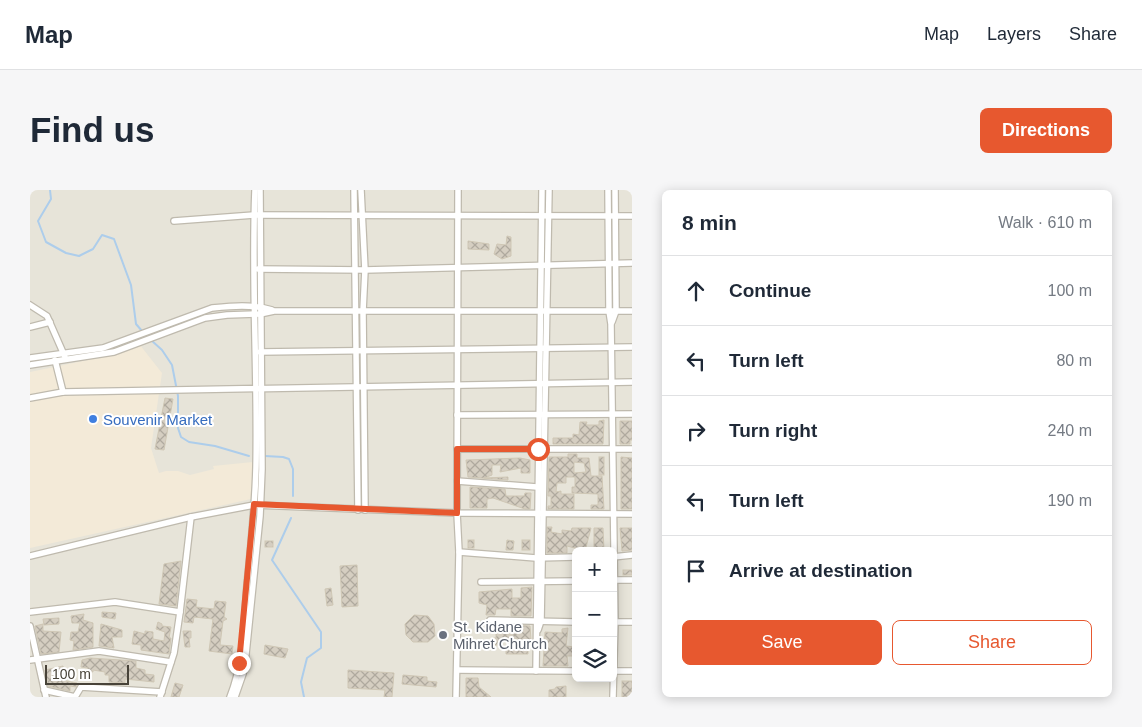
<!DOCTYPE html>
<meta charset="utf-8">
<style>
:root{--surface:#fff;--page:#f6f6f7;--text:#1f2937;--muted:#747a83;--line:#e0e1e3;--accent:#e7582f}
body{margin:0;font-family:Arial,sans-serif;background:var(--page);color:var(--text)}
.controls{position:absolute;right:15px;bottom:15px;display:grid;overflow:hidden;border-radius:8px;box-shadow:0 2px 12px #0003}
.controls button{width:45px;height:45px;display:grid;place-items:center;padding:0;border:0;border-bottom:1px solid var(--line);background:var(--surface);color:var(--text);font:25px sans-serif}
.scale{position:absolute;left:15px;bottom:12px;width:84px;box-sizing:border-box;padding-left:5px;border:2px solid #484339;border-top:0;font-size:14px;line-height:18px;white-space:nowrap;color:#484339;-webkit-text-stroke:4px #fff;paint-order:stroke}
.stop{position:absolute;width:15px;height:15px;margin:-11px;border:4px solid #e7582f;border-radius:50%;background:#fff}
.stop.end{background:#e7582f;border-color:#fff;box-shadow:0 1px 5px #0008}
.list{margin:0;padding:0;list-style:none}
h2{display:flex;justify-content:space-between;align-items:center;height:65px;margin:0;padding:0 20px;font-size:21px}
h2 small{font-size:16px;font-weight:400;color:var(--muted)}
.list li{display:grid;grid-template-columns:32px 1fr auto;gap:15px;align-items:center;box-sizing:border-box;height:70px;padding:0 20px;border-top:1px solid var(--line)}
.list b{display:block;font-size:19px;white-space:nowrap}
.list em{font-size:16px;font-style:normal;color:var(--muted)}
.actions{display:flex;gap:10px;padding:15px 20px}
.actions a{flex:1;padding:11px 0;border:1px solid var(--accent);border-radius:8px;text-align:center;font-size:18px;color:var(--accent)}
.actions .main{background:var(--accent);color:#fff}
.icon{flex:none;width:28px;height:28px;fill:none;stroke:currentColor;stroke-width:2;stroke-linecap:round;stroke-linejoin:round}
.map{position:relative;flex:none;width:602px;height:507px;overflow:hidden;border-radius:8px}
header{display:flex;align-items:center;gap:30px;box-sizing:border-box;height:70px;padding:0 25px;background:var(--surface);border-bottom:1px solid var(--line)}
header strong{font-size:24px}
nav{display:flex;gap:28px;margin-inline-start:auto;font-size:18px}
.intro{display:flex;align-items:center;justify-content:space-between;box-sizing:border-box;height:120px;padding:0 30px}
h1{margin:0;font-size:35px}
.button{padding:12px 22px;border-radius:8px;background:var(--accent);color:#fff;font-size:18px;font-weight:700}
main{display:flex;gap:30px;padding:0 30px}
aside{flex:1;background:var(--surface);border-radius:8px;box-shadow:0 2px 12px #0003}
.map>svg:first-child{display:block}
.residential{fill:#e7e4d9;fill-rule:evenodd}
.commercial{fill:#f3ead8}
.lines{fill:none;stroke-linecap:round;stroke-linejoin:round}
.stream{stroke:#adcdeb;stroke-width:2}
.building{fill:url(#building-cross-hatch);stroke:#cfc7b5;fill-rule:evenodd}
.minor-casing{stroke:#bfbaae;stroke-width:8}
.minor{stroke:#fff;stroke-width:5.5}
.route{stroke:#e7582f;stroke-width:6}
.shop-dot{fill:#3f7fe0;stroke:#fff;stroke-width:2}
.worship-dot{fill:#6b7280;stroke:#fff;stroke-width:2}
.labels{text-anchor:middle;dominant-baseline:central;stroke-width:4;stroke-linejoin:round;paint-order:stroke}
.shop-label{font-size:15px;fill:#366cbe;stroke:#fff;text-anchor:start}
.worship-label{font-size:15px;fill:#5b616d;stroke:#fff;text-anchor:start}
</style>
<header>
<strong>Map</strong>
<nav><a>Map</a><a>Layers</a><a>Share</a></nav>
</header>
<div class="intro"><h1>Find us</h1><a class="button">Directions</a></div>
<main>
<div class="map">
<svg width="602" height="507" viewBox="0 0 602 507">
<defs>
<pattern id="building-cross-hatch" width="8" height="8" patternUnits="userSpaceOnUse" patternTransform="scale(1.25)"><rect width="8" height="8" fill="#d5cec1"/><path d="M0 0l8 8M0 8l8-8" fill="none" stroke="#afa99e"/></pattern>
</defs>
<rect width="100%" height="100%" fill="#f4f2eb"/>
<path class="residential" d="M0,0H602V507H0ZM546,361H583V488H546Z"/>
<path class="commercial" d="M110,155L132,183L121,258L129,283L136,281H148L160,285L184,279L183,276L223,272L224,300L221,309L0,358V182L77,166Z"/>
<g class="lines">
<g class="stream">
<path d="M20,0L21,9L8,31L16,52L36,63L49,66L63,59L72,45L84,49L101,95L106,134L112,141"/>
<path d="M121,150L132,160L142,175L148,206V238L151,247L159,252L185,256L219,266"/>
<path d="M235,266L253,267L259,269L263,279V306"/>
<path d="M261,328L242,370L291,442V458L277,468L271,492L274,507"/>
</g>
</g>
<g class="building">
<path d="M477,46L481,47V66L472,69L464,64L467,54L476,55Z"/>
<path d="M438,51L459,54V60L438,59Z"/>
<path d="M135,208L143,209L134,260L125,259Z"/>
<path d="M574,230L573,254H523V248H543V244L549,245L550,232H557L556,235H569V231Z"/>
<path d="M590,231H602V250H600V254H590Z"/>
<path d="M538,264H547V268H559L561,286H572L574,319H561V315H568V304L542,303V297H545V287H536V293H527L526,302L531,301V304H544V319H518V316H521V306H518L519,267H538ZM544,272L554,273L556,282L544,283Z"/>
<rect x="569" y="267" width="5" height="18"/>
<path d="M591,267L602,268V319H591Z"/>
<path d="M490,268L500,270V283H491V278L470,282L471,275H462V285L454,288L478,287V290L438,287L436,270Z"/>
<path d="M440,297L475,299L476,306H494L495,303H501L500,319H495L463,308L457,309V318H440Z"/>
<path d="M517,337H522L521,342L532,344V340L541,341L542,338H561L555,361H549V359L537,356V363H517Z"/>
<path d="M564,338H573L574,361H564Z"/>
<path d="M590,338H602V360L592,361Z"/>
<rect x="438" y="350" width="6" height="8"/>
<path d="M477,350L484,351L483,360H476Z"/>
<rect x="492" y="350" width="8" height="10"/>
<rect x="235" y="351" width="8" height="6"/>
<path d="M151,371L146,416L129,414L134,374Z"/>
<path d="M327,375L328,416L312,417L310,376Z"/>
<rect x="593" y="380" width="9" height="5"/>
<path d="M502,397L501,426H481V419H466L465,425H456L457,415L449,413V402L482,399V408H491V398Z"/>
<path d="M301,398L303,415L297,416L295,399Z"/>
<path d="M157,409L167,410L166,417L184,419L185,411L196,412L194,427L197,429L193,431L190,455L203,456L202,464L179,461L183,429L164,427L163,433L154,432Z"/>
<path d="M72,422L86,423L85,429L72,427Z"/>
<path d="M54,424L53,430L63,433V457L43,460L44,451L40,450L41,442H48L50,433H42L41,426Z"/>
<path d="M384,425L398,426L404,434L405,446L398,452H383L376,445L375,434Z"/>
<path d="M29,428V434L14,435L13,429Z"/>
<path d="M128,432L132,434V436L141,437L139,448H141L139,464L111,460V455L102,454L104,441L115,444V441L123,442V449L134,451L135,442L126,439Z"/>
<path d="M13,434V441L31,442L29,462L11,464L5,436Z"/>
<path d="M71,434L92,440V447H82L84,458L69,456Z"/>
<path d="M481,435L500,436L501,450L498,451V464H476V459H490L488,449L468,450V455H463V448H466V443L480,444Z"/>
<path d="M538,438L536,456L545,457L544,466H537L538,476H513L515,442L532,443V439Z"/>
<path d="M153,441H161V448H159L160,457H155Z"/>
<path d="M235,455L258,459L255,468L234,464Z"/>
<path d="M60,468L106,471V478L115,480V484L124,485V492L95,489V493L79,492V485H75V482L63,480V482L57,481L58,478L51,477L52,470Z"/>
<path d="M33,476L36,491L47,493L46,497L40,496V501L18,496L15,480Z"/>
<path d="M318,480L364,483L362,507H354L355,500L318,498Z"/>
<path d="M373,485L397,487V491L407,492L406,497L372,494Z"/>
<path d="M436,488H448L449,497L461,507H436Z"/>
<rect x="592" y="491" width="10" height="16"/>
<path d="M145,493L153,495L149,507H141Z"/>
<path d="M536,496V507H519V500L525,499L526,497Z"/>
</g>
<g class="lines">
<defs>
<g id="minor">
<path d="M324,0L328,320"/>
<path d="M331,0L335,80L333,121L335,320"/>
<path d="M578,0L579,121L581,134L585,432L583,507"/>
<path d="M144,31L224,25L602,26"/>
<path d="M228,79L335,80L602,73"/>
<path d="M0,115L17,126L35,167"/>
<path d="M582,132L586,121L585,0"/>
<path d="M0,137L20,132"/>
<path d="M230,162L602,157"/>
<path d="M0,168L73,158L182,118C202,116 222,114 242,120"/>
<path d="M25,170L33,202"/>
<path d="M0,175L84,162L175,128L197,125L230,124L244,121H602"/>
<path d="M0,208L33,202L602,192"/>
<path d="M427,225L602,224"/>
<path d="M427,259H602"/>
<path d="M427,291L507,297"/>
<path d="M429,362L506,368L546,367"/>
<path d="M0,366L161,327L224,315L427,323L602,324"/>
<path d="M583,367L602,365"/>
<path d="M583,390H602"/>
<path d="M451,392L546,391"/>
<path d="M0,422L85,412L150,422"/>
<path d="M460,430L546,432"/>
<path d="M583,432H602"/>
<path d="M0,436L16,507"/>
<path d="M508,440L511,431L519,0"/>
<path d="M0,470L69,461L141,472"/>
<path d="M427,480L546,481"/>
<path d="M506,481L512,0"/>
<path d="M583,481H602"/>
<path d="M14,500L45,507L51,497L132,502"/>
<path d="M130,507L144,463L150,422L161,327"/>
<path d="M200,507C214,472 214,432 217,395C221,356 225,317 226,277C228,185 221,92 225,0"/>
<path d="M205,507L213,484L216,464L230,326L232,279L230,0"/>
<path d="M426,507L429,362L427,323L428,0"/>
</g>
</defs>
<use href="#minor" class="minor-casing"/>
<use href="#minor" class="minor"/>
</g>
<g class="lines">
<path class="route" d="M209,473L224,314L427,323V259H508"/>
</g>
<circle class="shop-dot" cx="63" cy="229" r="5"/>
<circle class="worship-dot" cx="413" cy="445" r="5"/>
<g class="labels">
<g class="shop-label">
<text x="73" y="229">Souvenir Market</text>
</g>
<g class="worship-label">
<text x="423" y="436">St. Kidane<tspan x="423" dy="17">Mihret Church</tspan></text>
</g>
</g>
</svg>
<div class="controls">
<button>+</button>
<button>−</button>
<button><svg class="icon" aria-label="layers" viewBox="0 0 24 24"><path d="M12 4l9 5-9 5-9-5zM3 14l9 5 9-5"/></svg></button>
</div>
<div class="scale">100 m</div>
<div class="stop" style="left:508px;top:259px"></div>
<div class="stop end" style="left:209px;top:473px"></div>
</div>
<aside>
<h2>8 min<small>Walk · 610 m</small></h2>
<ul class="list">
<li><svg class="icon" aria-label="ahead" viewBox="0 0 24 24"><path d="M12 20V5M6 11l6-6 6 6"/></svg><div><b>Continue</b></div><em>100 m</em></li>
<li><svg class="icon" aria-label="left" viewBox="0 0 24 24"><path d="M17 20v-9H6M10 6l-5 5 5 5"/></svg><div><b>Turn left</b></div><em>80 m</em></li>
<li><svg class="icon" aria-label="right" viewBox="0 0 24 24"><path d="M7 20v-9h11M14 6l5 5-5 5"/></svg><div><b>Turn right</b></div><em>240 m</em></li>
<li><svg class="icon" aria-label="left" viewBox="0 0 24 24"><path d="M17 20v-9H6M10 6l-5 5 5 5"/></svg><div><b>Turn left</b></div><em>190 m</em></li>
<li><svg class="icon" aria-label="arrive" viewBox="0 0 24 24"><path d="M6 21V4h12l-3 4 3 4H6"/></svg><div><b>Arrive at destination</b></div></li>
</ul>
<div class="actions"><a class="main">Save</a><a>Share</a></div>
</aside>
</main>
